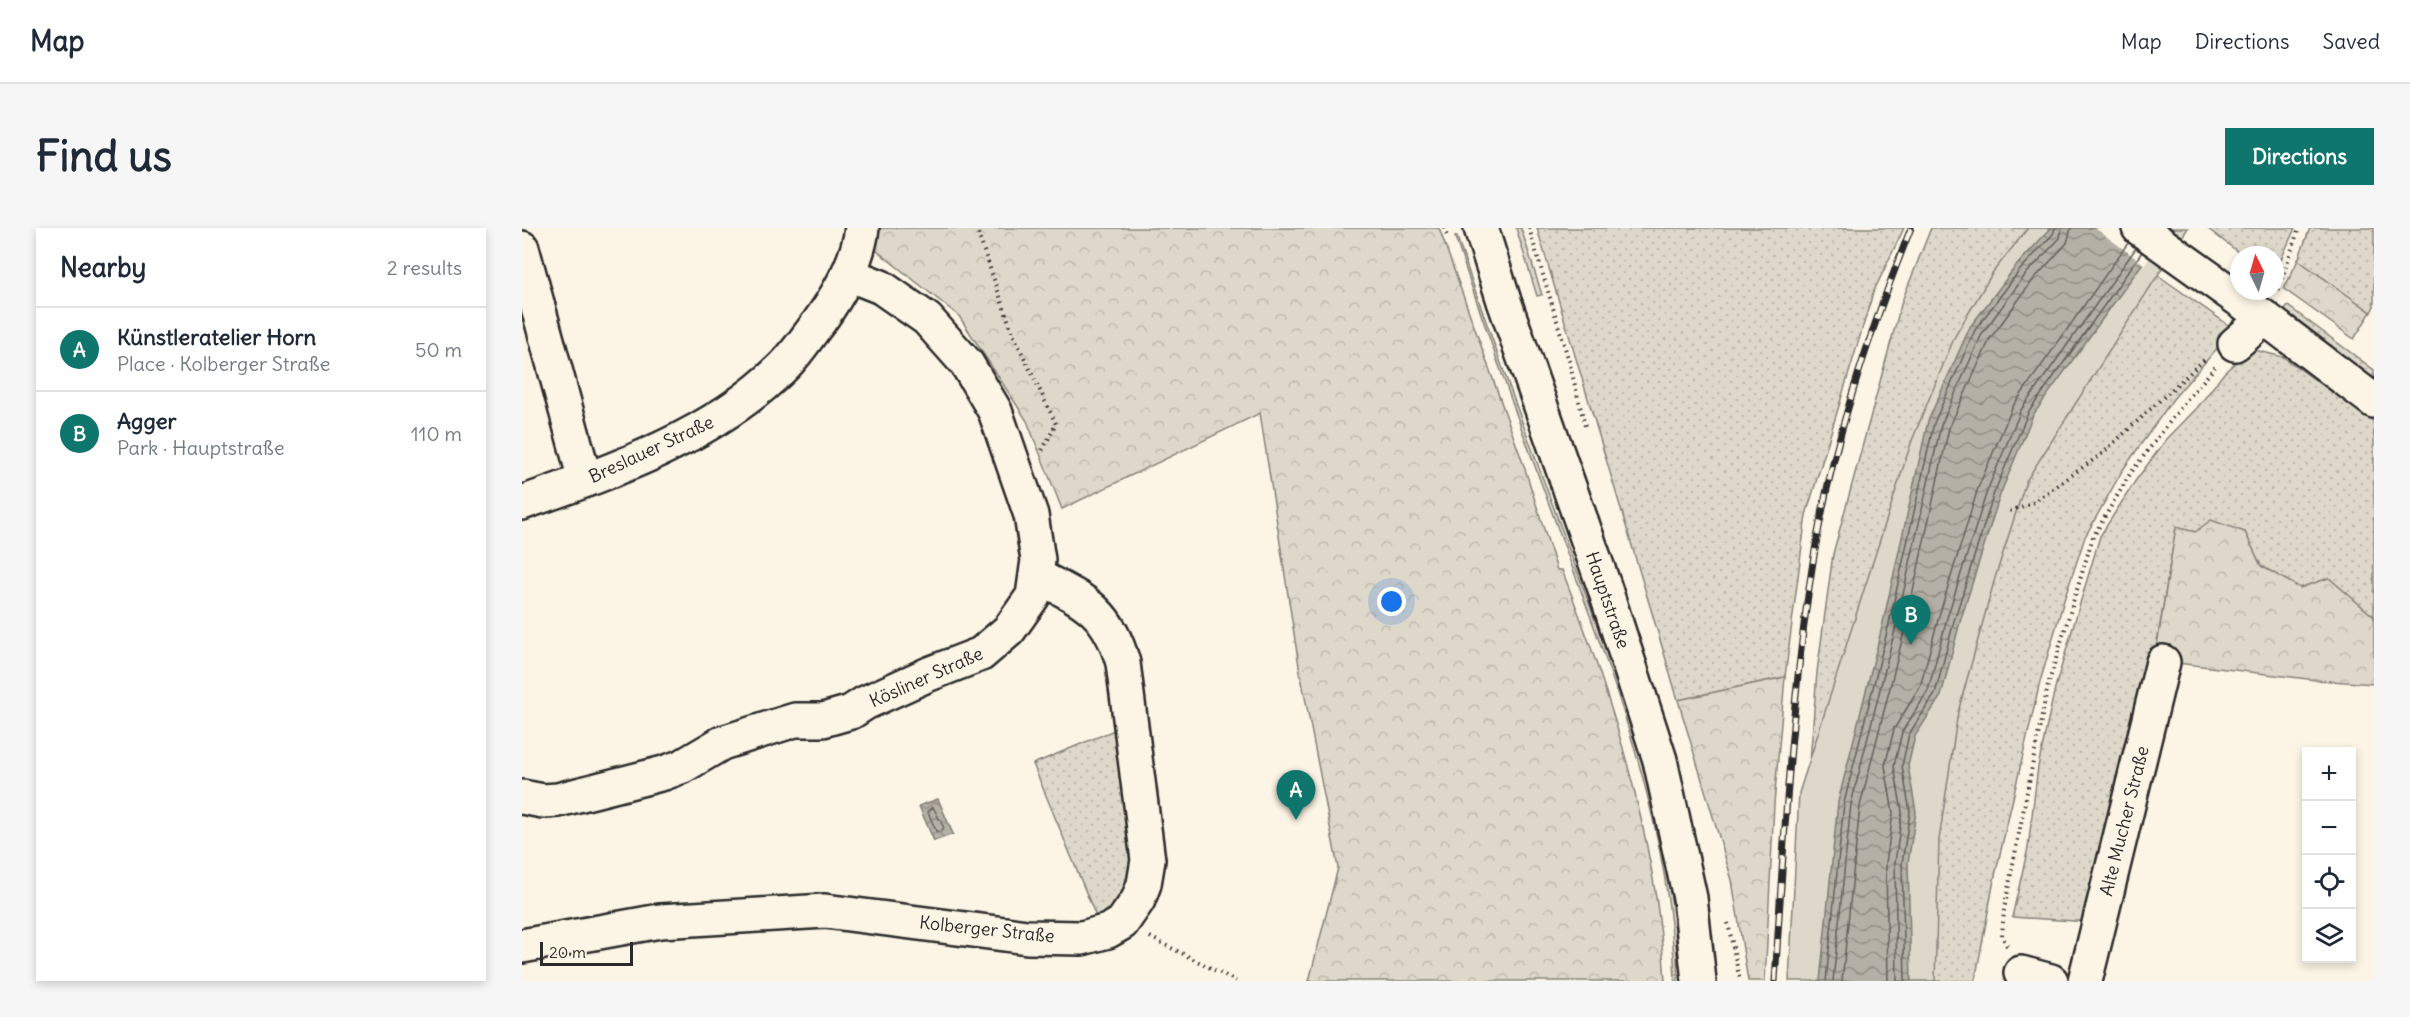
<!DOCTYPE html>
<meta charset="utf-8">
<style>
:root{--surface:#fff;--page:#f6f6f7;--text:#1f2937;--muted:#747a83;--line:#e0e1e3;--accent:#0f766e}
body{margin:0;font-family:Delius,sans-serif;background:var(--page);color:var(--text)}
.controls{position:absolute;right:18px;bottom:18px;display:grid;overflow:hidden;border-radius:0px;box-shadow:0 3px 9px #0003}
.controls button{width:54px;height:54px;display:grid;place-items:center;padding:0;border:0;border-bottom:2px solid var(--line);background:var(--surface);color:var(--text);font:30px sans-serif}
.compass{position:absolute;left:1708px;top:18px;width:54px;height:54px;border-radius:50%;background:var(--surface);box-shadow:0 3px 9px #0003;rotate:355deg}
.scale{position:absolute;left:18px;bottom:15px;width:93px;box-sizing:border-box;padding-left:6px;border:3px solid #2b2b2b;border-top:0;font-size:16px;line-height:21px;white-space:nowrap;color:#2b2b2b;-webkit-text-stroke:4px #fcf5e5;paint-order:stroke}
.you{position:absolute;left:870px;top:374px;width:21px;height:21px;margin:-15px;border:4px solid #fff;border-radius:50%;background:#1a73e8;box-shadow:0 0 0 9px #1a73e833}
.badge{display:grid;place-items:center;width:39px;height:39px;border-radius:50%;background:var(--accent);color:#fff;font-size:20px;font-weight:700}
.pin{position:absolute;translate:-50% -50px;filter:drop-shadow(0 2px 3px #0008)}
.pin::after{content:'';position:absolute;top:32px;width:21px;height:18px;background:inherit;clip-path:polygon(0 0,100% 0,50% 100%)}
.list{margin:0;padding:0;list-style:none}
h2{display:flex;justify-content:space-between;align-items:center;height:78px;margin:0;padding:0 24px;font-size:26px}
h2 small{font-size:20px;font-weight:400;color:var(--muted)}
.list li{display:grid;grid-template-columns:39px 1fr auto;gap:18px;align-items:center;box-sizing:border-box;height:84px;padding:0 24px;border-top:2px solid var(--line)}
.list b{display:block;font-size:22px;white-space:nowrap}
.list p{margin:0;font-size:20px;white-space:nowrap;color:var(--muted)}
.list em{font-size:20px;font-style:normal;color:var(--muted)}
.icon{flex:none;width:33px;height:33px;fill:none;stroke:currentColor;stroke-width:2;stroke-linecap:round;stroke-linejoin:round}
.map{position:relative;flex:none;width:1852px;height:753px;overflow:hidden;border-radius:0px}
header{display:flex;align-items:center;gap:36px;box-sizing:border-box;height:84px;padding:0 30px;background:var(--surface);border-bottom:2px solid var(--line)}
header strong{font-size:28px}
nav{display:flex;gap:33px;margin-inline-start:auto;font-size:21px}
.intro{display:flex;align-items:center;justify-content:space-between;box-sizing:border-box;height:144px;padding:0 36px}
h1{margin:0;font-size:42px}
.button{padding:15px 27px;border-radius:0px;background:var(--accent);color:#fff;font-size:21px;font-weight:700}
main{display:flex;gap:36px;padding:0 36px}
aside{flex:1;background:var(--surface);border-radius:0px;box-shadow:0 3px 9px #0003}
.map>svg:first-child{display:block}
.grass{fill:url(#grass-dots);stroke:#84827a;stroke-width:1.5}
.forest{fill:url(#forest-crowns);stroke:#84827a;stroke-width:1.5}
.green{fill:#ded8ca;stroke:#84827a;stroke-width:1.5}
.water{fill:url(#water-waves);stroke:#7d7b74;stroke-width:1.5}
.pier{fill:#fcf5e5}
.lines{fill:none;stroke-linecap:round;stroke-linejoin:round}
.shore{stroke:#62605c;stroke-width:1.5}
.minor-casing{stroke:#2b2b2b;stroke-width:38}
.major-casing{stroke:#2b2b2b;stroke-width:38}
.path{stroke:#2b2b2b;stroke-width:4;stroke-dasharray:1.5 4.5;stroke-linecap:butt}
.minor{stroke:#fcf5e5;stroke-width:33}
.major{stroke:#fcf5e5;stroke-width:33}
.rail-casing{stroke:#2b2b2b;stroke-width:7}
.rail{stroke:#fcf5e5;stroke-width:4.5;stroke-dasharray:14;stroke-linecap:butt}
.labels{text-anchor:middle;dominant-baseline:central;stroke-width:6;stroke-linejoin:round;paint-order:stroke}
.street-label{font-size:18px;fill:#2b2b2b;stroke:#fcf5e5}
</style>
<header>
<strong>Map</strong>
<nav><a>Map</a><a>Directions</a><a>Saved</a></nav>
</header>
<div class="intro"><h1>Find us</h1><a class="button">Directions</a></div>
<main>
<aside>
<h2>Nearby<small>2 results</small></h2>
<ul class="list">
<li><span class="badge">A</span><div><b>Künstleratelier Horn</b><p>Place · Kolberger Straße</p></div><em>50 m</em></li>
<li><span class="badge">B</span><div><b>Agger</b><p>Park · Hauptstraße</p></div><em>110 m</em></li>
</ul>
</aside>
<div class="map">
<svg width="1852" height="753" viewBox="0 0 1852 753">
<defs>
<pattern id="grass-dots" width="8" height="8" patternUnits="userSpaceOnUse" patternTransform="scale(1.5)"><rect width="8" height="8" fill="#ded8ca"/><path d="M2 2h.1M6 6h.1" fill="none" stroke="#bfbaae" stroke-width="1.8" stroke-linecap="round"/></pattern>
<pattern id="forest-crowns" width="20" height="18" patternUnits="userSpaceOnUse" patternTransform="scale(1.5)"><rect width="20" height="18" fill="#ded8ca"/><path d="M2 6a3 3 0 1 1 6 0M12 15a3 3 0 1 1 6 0" fill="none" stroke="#bfbaae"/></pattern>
<pattern id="water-waves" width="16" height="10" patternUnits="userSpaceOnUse" patternTransform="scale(1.5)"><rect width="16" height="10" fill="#b4b0a5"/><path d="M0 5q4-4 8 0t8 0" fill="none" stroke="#938f87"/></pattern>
</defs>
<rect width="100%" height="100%" fill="#fcf5e5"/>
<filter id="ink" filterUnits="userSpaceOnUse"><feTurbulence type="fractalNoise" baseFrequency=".0167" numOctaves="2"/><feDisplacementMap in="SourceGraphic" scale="12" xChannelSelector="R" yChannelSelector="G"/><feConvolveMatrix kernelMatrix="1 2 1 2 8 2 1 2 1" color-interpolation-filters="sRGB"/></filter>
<g filter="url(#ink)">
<g class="grass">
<path d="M994,0H999L1020,67L1015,68Z"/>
<path d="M1015,0H1382L1351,65L1284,287L1263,449L1156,472Z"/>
<path d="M1409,0H1529L1271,753L1295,444L1311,326L1380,73Z"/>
<path d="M1685,0H1773L1753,45V27H1720Z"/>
<path d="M1788,0H1852V78L1849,84L1776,32Z"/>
<path d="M933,9H935C970,115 1010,220 1048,324C1099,461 1153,605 1156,753H1153C1149,605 1096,462 1045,325C1006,220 968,115 933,9Z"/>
<path d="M1620,36L1712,101L1651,171L1600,243L1563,309L1542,372L1518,454L1472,652L1453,753H1389L1393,508L1478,267Z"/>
<path d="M1766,78L1852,142V153L1761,85Z"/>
<path d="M1728,121L1761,129L1852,194V389L1807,350L1778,360L1739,338L1723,304H1673L1654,300L1630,445L1567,694L1490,689L1506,620L1516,539L1533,460L1578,308L1614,252L1644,212L1675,180L1702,145Z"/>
<path d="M597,500L613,630L604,665L585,687L575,691L511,536Z"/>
</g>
<g class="forest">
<path d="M352,0H917L1002,238L1035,342H1040C1091,471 1135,614 1143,753H787L816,640L777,438L738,185L540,281L505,193L437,88L350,19Z"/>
<path d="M1776,32L1849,84L1832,111L1762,61Z"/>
<path d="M1689,292L1723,304L1739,338L1778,360L1807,350L1852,389V456L1794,452L1647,434L1633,430L1654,299L1673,304Z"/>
<path d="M1263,449L1252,576L1243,753H1226L1210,652L1156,472Z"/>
</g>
<path class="green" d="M1506,0H1666L1504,253L1473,350L1436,484L1417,612L1413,753H1267L1277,565L1389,215L1433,108L1471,44Z"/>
<g class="water">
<path d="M1529,0H1641L1620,36L1511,187L1478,267L1438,394L1419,468L1393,508L1386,538L1394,584L1386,635L1389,753H1298L1316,574L1360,399L1406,193L1448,99L1494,38Z"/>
<path d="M416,571L431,606L412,613L397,578Z"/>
</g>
<path class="pier" d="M1573,0H1644L1623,37Z"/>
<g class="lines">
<g class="shore">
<path d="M411,579L422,600L418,604L414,603L406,584Z"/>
<path d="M1304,753L1322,575L1366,400L1412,195L1453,102L1498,42L1531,6L1533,0"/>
<path d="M1311,753L1329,576L1373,402L1419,197L1460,106L1504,46L1538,10L1540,0"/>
<path d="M1320,753L1338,578L1382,404L1427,200L1468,111L1511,52L1545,15L1549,0"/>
<path d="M1366,753L1364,635L1371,585L1363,538L1372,501L1398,459L1417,388L1456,260L1491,178L1606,15"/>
<path d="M1375,753L1373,635L1380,584L1372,538L1380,504L1406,463L1425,390L1465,263L1499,182L1614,20"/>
<path d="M1383,753L1380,635L1388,584L1380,538L1387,506L1413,466L1432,393L1472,265L1506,185L1620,24"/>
</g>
<defs>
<g id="minor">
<path d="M0,20L63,252"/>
<path d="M1713,116L1743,90"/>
<path d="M0,275C91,243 190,209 260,140C274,127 285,109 297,94C317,66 336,34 340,0"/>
<path d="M0,569L21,573L36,572L142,545L161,538L200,515L273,492H301L329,484L343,475L407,446L459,426L487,402L511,368L516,332L509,287L473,183L445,136L405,91L359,59L326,46"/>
<path d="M0,718L138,693L303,683L505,709L560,710L586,703L600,695L616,672L622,656L626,632L601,435C586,381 561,372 515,348"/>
<path d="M1499,745L1529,753"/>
<path d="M1563,753L1641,434"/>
</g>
<g id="major">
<path d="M959,0L982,73L1082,358L1138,532L1168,670L1177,753"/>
<path d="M1617,0L1743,90L1852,173"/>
</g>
</defs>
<use href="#minor" class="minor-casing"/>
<use href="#major" class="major-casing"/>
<g class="path">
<path d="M454,0L491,106L534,196L520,223"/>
<path d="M922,0L926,11"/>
<path d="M1007,0L1047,133L1063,198"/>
<path d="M1756,62L1777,0"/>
<path d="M1488,283L1512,274L1581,225L1685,129"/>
<path d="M1206,695L1218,753"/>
<path d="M628,709L714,753"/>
<path d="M1485,718L1480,708L1482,682L1526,457L1571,309L1608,246L1663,174L1693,139"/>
</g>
<use href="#minor" class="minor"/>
<use href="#major" class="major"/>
<defs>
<path id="rail" d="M1253,753C1262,613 1269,472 1291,334C1309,219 1346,108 1389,0"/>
</defs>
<use href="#rail" class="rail-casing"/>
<use href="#rail" class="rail"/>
</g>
</g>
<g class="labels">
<g class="street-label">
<text transform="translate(129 221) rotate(-25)">Breslauer Straße</text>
<text transform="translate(1086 372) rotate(71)">Hauptstraße</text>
<text transform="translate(404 449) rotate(-24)">Kösliner Straße</text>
<text transform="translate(1602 593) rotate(-76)">Alte Mucher Straße</text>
<text transform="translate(465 701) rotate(6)">Kolberger Straße</text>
</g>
</g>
</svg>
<div class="controls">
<button>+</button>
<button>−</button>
<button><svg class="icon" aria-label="locate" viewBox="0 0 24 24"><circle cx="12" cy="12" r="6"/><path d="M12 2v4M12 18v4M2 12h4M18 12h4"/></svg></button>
<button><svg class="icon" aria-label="layers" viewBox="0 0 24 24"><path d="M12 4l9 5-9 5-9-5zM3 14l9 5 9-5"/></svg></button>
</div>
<svg class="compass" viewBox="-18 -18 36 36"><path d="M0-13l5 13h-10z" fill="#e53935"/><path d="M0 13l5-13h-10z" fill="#747a83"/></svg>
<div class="scale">20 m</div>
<div class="you"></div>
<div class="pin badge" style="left:774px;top:592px">A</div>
<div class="pin badge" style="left:1389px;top:417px">B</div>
</div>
</main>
